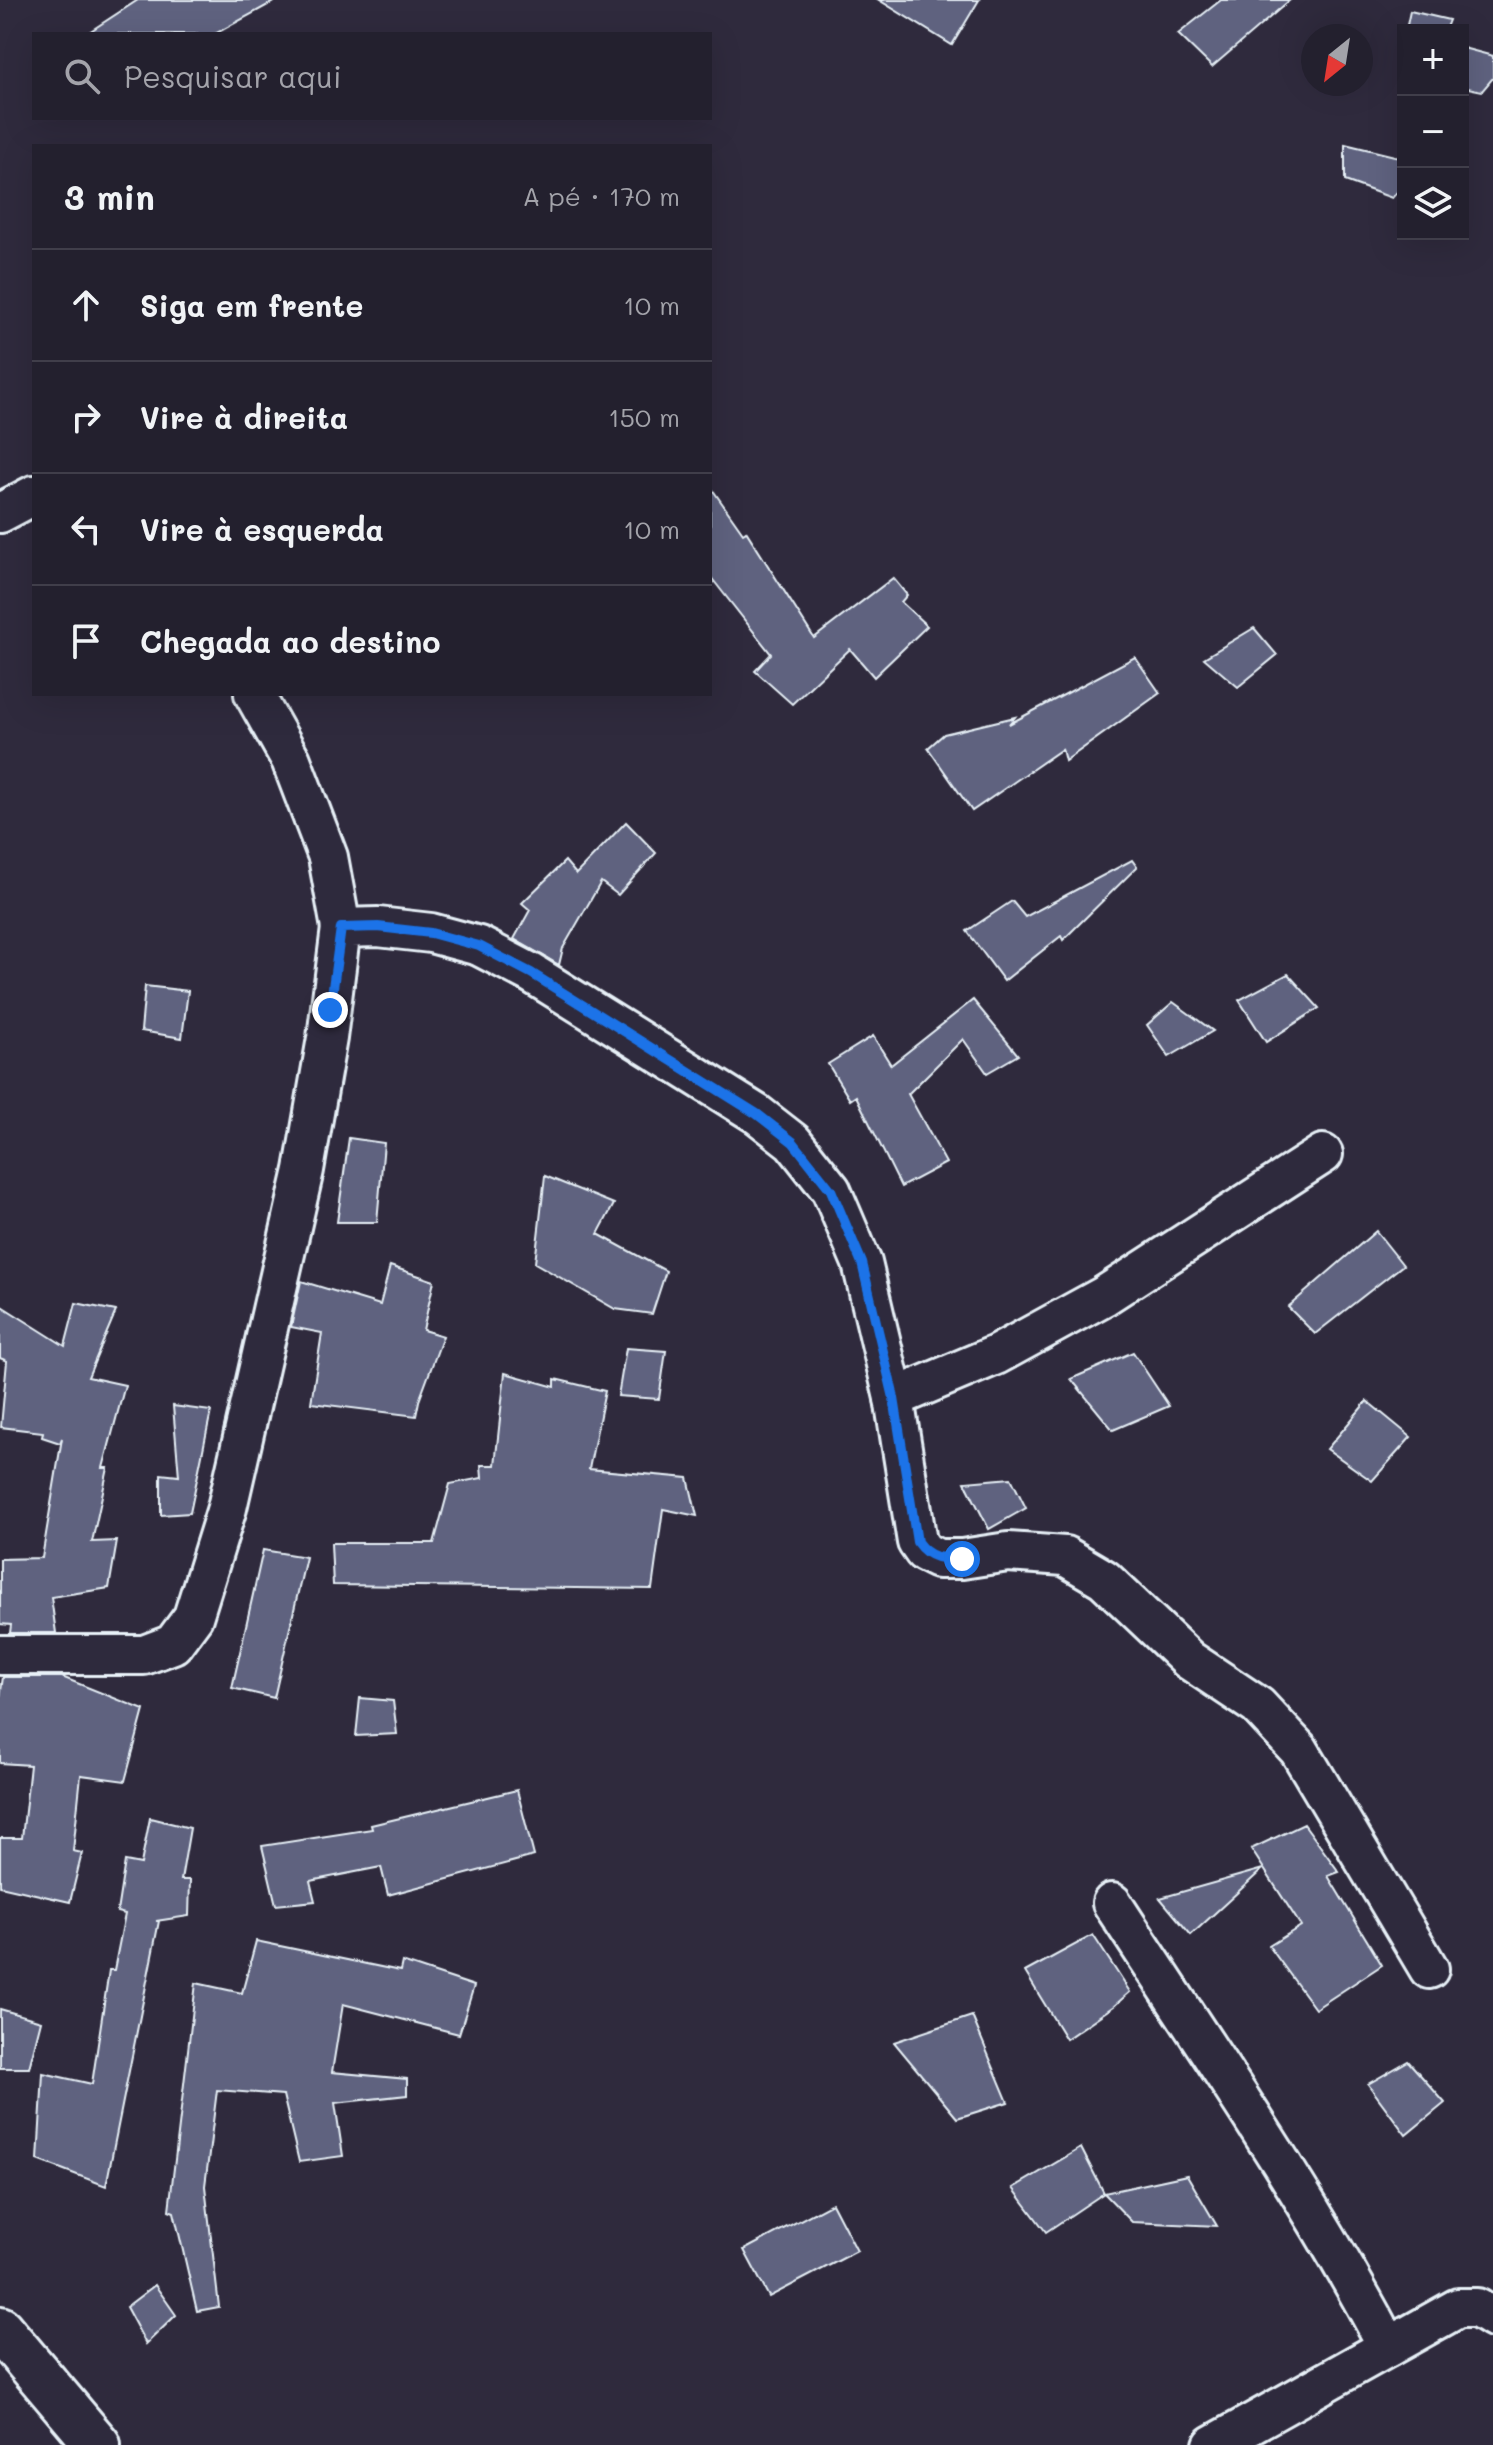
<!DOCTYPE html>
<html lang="pt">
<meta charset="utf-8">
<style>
:root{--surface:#23202e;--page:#2b2836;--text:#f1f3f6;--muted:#a3a3aa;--line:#403e4a}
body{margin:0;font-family:Mali,sans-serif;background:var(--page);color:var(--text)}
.controls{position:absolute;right:24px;top:24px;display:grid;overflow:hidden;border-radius:0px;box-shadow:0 8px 32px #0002}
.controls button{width:72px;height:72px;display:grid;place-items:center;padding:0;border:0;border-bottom:2px solid var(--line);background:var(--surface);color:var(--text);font:40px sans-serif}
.compass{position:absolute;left:1301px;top:24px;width:72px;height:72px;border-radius:50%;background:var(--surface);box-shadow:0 8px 32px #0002;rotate:210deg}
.stop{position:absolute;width:24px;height:24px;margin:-18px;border:6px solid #1a73e8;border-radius:50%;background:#fff}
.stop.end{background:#1a73e8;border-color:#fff;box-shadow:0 2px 8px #0008}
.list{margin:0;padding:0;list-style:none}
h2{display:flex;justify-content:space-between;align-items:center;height:104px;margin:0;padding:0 32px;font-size:34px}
h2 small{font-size:26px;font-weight:400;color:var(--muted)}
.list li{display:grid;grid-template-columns:52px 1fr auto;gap:24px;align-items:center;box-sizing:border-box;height:112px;padding:0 32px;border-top:2px solid var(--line)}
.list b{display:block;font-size:30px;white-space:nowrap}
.list em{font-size:26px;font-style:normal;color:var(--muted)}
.icon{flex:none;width:44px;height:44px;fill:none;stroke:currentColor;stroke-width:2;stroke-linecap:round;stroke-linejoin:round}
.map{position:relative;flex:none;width:1493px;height:2445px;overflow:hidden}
.search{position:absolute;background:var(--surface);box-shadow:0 8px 32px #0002;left:32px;top:32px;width:680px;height:88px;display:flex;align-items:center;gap:20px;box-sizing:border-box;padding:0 28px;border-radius:0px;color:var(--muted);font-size:30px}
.panel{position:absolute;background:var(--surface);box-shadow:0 8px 32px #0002;left:32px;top:144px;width:680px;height:552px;border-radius:0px}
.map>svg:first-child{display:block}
.building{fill:#5e627f;stroke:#e8f1f8;stroke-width:2}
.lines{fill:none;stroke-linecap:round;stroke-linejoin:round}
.minor-casing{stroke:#e8f1f8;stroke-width:44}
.tertiary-casing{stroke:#e8f1f8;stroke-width:50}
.minor{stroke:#2f2a3d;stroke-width:38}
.tertiary{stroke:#2f2a3d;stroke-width:44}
.route{stroke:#1a73e8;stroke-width:10}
</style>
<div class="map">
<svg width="1493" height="2445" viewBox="0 0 1493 2445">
<rect width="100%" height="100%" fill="#2f2a3d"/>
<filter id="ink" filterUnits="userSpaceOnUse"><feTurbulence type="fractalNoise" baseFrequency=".0125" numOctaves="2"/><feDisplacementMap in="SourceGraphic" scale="16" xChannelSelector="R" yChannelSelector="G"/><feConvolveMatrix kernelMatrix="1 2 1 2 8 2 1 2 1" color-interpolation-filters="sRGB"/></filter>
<g filter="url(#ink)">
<g class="building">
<path d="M138,0H277L215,34H86Z"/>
<path d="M879,0H979L952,45Z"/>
<path d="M1221,0H1290L1212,67L1178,34Z"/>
<path d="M1410,11L1449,20L1445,30H1406Z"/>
<path d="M1463,48L1493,56V78L1482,91L1463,87Z"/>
<path d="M1345,144L1403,158V185L1392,198L1345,181Z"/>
<path d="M710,486L743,533L746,531L814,638L893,578L907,595L901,602L927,626L874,677L850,649L792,704L755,671L771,654L710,576Z"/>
<path d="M1254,628L1277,655L1238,687L1204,658Z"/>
<path d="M1135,657L1160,693L1065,761L1062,749L972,811L928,748L944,734L1015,717L1009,724Z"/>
<path d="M626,822L656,853L618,895L601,882L563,948L559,965L514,939L530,910L522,903L565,861L576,874Z"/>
<path d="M1132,860L1137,867L1063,940L1061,936L1004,981L967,931L1012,901L1025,917Z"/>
<path d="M1288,974L1319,1008L1266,1042L1239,1000Z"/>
<path d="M145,986L188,991L182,1038L141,1031Z"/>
<path d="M973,1000L1018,1055L987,1073L963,1039L908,1094L946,1163L901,1187L856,1096L850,1100L828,1064L873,1036L891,1065Z"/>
<path d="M1173,1002L1213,1031L1169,1057L1147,1025Z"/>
<path d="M349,1138L384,1143L377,1222H337Z"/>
<path d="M545,1176L614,1204L598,1234L666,1271L652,1314L615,1309L535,1263Z"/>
<path d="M1376,1231L1403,1265L1315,1334L1288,1307Z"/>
<path d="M390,1266L434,1281L423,1330L443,1336L419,1401L416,1416L311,1403L322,1333L291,1327L301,1281L380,1305Z"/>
<path d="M76,1303L116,1311L88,1377L125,1385L103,1468H108L92,1542L117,1541L109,1588L51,1597L56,1633H10L11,1625L0,1624V1559L42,1558L62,1438L60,1443L42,1437L43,1432L1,1427L7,1361L0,1358V1305L65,1346Z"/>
<path d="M626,1348L666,1351L659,1399L618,1396Z"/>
<path d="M1133,1352L1169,1406L1113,1430L1071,1379Z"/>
<path d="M505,1373L555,1387V1379L605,1391L589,1469L688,1478L697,1516L663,1509L652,1589L333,1585L331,1543H434L450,1484L482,1478L481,1465H495Z"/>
<path d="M1367,1401L1411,1437L1372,1481L1327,1449Z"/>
<path d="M173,1406L211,1411L190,1513L161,1515V1474L179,1476Z"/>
<path d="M1011,1478L1026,1508L989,1529L965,1482Z"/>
<path d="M263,1550L306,1557L274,1698L232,1688Z"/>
<path d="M3,1677H62L144,1710L125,1781L81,1775L73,1851L82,1853L70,1902L0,1886V1838H22L30,1765L0,1763V1698Z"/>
<path d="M360,1698L393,1701L397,1734L356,1736Z"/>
<path d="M517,1790L534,1856L388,1895L381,1867L310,1881L315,1901L276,1905L262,1846L372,1829L371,1825Z"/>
<path d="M150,1818L190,1828L181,1880H190L189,1916L156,1921H159L106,2186L38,2160L43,2073L92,2084L109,1970H114L125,1914L117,1912L125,1861L141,1864Z"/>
<path d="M1304,1824L1339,1872L1328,1876L1382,1965L1315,2009L1269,1946L1301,1926L1251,1849Z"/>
<path d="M1263,1869L1191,1935L1160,1898Z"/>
<path d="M1093,1935L1130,1992L1114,2006L1066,2039L1025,1972Z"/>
<path d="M256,1941L400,1971L402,1962L474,1986L459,2034L343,2004L332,2072L407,2079V2095L335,2103L343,2156L299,2162L283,2095L217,2090L205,2186L219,2307L197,2311L174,2212L169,2210L196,1983L242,1993Z"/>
<path d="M0,2009L41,2021L29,2068H0Z"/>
<path d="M972,2016L1008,2102L957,2118L894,2042Z"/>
<path d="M1408,2061L1445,2103L1406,2135L1368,2084Z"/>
<path d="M1081,2148L1104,2193L1046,2232L1013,2188Z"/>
<path d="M1187,2175L1217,2226L1132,2222L1104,2193Z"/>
<path d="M832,2203L857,2251L769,2297L744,2250Z"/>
<path d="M155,2285L176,2315L146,2344L126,2307Z"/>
</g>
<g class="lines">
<defs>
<g id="minor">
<path d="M0,513L34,495"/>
<path d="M254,694L291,760L328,857L341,928"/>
<path d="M894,1398L996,1355L1104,1296L1323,1154"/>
<path d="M0,1655H144L173,1644L193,1617L227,1508L304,1170L327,1038L341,928L378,927L431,933L479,946L531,973L757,1114L793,1142L831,1190L862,1263L894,1398L917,1542L924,1552L938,1559H962L1008,1552L1065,1556L1104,1579L1189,1660L1258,1706L1299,1750L1429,1969"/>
<path d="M1112,1903C1207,2049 1307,2193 1388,2347"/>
<path d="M1213,2445L1458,2308H1477L1493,2318"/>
</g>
<path id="tertiary" d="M0,2329L98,2445"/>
</defs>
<use href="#minor" class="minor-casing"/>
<use href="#tertiary" class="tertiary-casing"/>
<use href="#minor" class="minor"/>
<use href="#tertiary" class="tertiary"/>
</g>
</g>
<g class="lines" filter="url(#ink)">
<path class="route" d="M330,1010L341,928L378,927L431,933L479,946L531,973L757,1114L793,1142L831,1190L862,1263L894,1398L917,1542C929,1559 942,1559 962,1559"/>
</g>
</svg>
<div class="controls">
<button>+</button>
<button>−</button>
<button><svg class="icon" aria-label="layers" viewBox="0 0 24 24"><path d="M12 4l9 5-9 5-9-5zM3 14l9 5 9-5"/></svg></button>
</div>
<svg class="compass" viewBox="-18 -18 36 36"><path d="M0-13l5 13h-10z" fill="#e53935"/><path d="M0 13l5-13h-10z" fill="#a3a3aa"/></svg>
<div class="stop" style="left:962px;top:1559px"></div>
<div class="stop end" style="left:330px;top:1010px"></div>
<div class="search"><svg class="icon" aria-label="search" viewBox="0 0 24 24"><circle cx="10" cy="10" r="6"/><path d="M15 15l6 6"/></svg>Pesquisar aqui</div>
<section class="panel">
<h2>3 min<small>A pé · 170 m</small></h2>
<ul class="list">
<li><svg class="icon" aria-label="ahead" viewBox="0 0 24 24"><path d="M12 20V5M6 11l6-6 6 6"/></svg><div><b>Siga em frente</b></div><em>10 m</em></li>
<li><svg class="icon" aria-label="right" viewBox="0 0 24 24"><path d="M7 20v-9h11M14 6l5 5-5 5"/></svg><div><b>Vire à direita</b></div><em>150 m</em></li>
<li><svg class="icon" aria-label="left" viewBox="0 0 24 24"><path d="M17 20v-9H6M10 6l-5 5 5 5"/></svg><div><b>Vire à esquerda</b></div><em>10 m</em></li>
<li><svg class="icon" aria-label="arrive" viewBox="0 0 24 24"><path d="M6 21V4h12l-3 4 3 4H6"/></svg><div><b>Chegada ao destino</b></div></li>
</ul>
</section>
</div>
